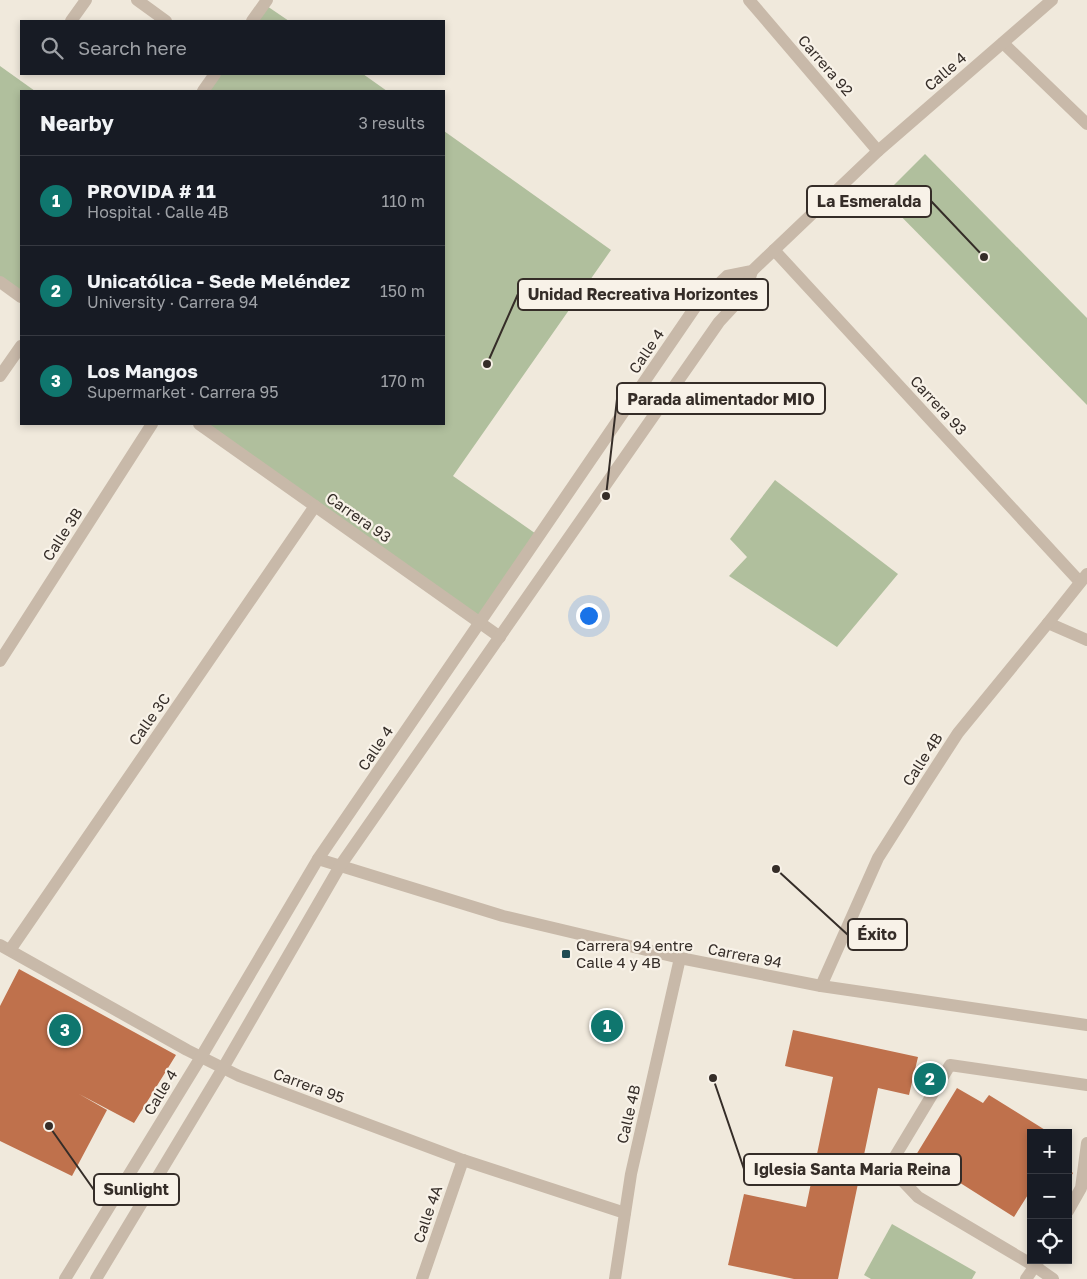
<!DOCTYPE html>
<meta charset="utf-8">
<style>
:root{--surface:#171b24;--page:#20242c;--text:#f1f3f6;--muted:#9ea1a6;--line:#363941;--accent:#0f766e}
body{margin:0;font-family:"Golos Text",sans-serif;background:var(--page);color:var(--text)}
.controls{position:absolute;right:15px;bottom:15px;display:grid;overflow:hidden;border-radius:0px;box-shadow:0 2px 8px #0003}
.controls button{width:45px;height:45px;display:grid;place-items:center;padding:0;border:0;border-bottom:1px solid var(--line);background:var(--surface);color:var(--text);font:25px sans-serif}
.you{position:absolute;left:588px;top:615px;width:18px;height:18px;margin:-12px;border:4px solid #fff;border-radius:50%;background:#1a73e8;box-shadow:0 0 0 8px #1a73e833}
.badge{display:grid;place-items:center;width:32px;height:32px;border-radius:50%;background:var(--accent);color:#fff;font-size:16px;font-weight:700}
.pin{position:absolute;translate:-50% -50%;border:2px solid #fff;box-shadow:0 1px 5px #0006}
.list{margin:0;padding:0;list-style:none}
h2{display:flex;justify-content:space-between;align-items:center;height:65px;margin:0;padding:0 20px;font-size:21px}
h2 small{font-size:16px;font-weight:400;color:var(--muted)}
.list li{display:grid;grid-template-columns:32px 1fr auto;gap:15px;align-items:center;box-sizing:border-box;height:90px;padding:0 20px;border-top:1px solid var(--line)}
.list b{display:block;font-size:19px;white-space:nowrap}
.list p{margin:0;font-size:16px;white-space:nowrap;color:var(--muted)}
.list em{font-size:16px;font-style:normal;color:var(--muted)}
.icon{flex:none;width:28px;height:28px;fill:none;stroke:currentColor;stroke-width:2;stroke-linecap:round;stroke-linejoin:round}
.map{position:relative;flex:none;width:1087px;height:1279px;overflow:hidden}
.search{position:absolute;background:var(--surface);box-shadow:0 2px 8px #0003;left:20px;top:20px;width:425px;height:55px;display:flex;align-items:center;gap:12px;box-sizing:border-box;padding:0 18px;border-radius:0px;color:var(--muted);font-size:19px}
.panel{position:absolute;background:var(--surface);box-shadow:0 2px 8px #0003;left:20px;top:90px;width:425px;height:335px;border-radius:0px}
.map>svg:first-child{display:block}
.green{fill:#b0bf9d}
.building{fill:#bf714c}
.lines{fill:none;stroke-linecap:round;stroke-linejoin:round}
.service{stroke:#c8b9a9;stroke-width:12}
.minor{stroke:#c8b9a9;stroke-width:12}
.tertiary{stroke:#c8b9a9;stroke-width:12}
.poi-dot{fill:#204c54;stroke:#f8f2e8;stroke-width:2}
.labels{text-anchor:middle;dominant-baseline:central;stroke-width:4.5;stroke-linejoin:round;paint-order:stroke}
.street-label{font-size:15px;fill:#352d28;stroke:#f8f2e8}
.poi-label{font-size:15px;fill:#352d28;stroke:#f8f2e8;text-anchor:start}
.leader{fill:none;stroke:#352d28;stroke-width:2}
.callout-dot{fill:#352d28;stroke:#f8f2e8;stroke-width:2}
.callout{fill:#f8f2e8;stroke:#352d28;stroke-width:2}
.callout-label{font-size:16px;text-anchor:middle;font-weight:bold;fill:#352d28}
</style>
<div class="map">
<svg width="1087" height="1279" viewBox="0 0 1087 1279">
<rect width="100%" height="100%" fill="#f0e9dc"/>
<g class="green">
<path d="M264,4L289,21H252Z"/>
<path d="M0,66L35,91H21V297L0,282Z"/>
<path d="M215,74H363L387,91H203Z"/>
<path d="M444,131L611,250L453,476L539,536L480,623L199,424H444Z"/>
<path d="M925,154L1087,318V405L882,197Z"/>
<path d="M775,480L898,574L837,647L729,576L747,557L730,539Z"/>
<path d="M892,1224L976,1272L972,1279H871L864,1275Z"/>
</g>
<g class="building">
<path d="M19,969L176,1055L134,1123L79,1094L107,1110L72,1176L0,1141V1006Z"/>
<path d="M793,1030L918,1057L909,1095L878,1088L838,1279H794L728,1265L744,1194L806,1207L833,1077L785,1066Z"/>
<path d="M957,1088L983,1103L989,1095L1050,1133H1031V1190L1014,1217L916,1155Z"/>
<path d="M1068,1169L1073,1173L1068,1181Z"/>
</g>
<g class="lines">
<g class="service">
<path d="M1068,1211L1081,1188L1087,1143"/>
<path d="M1026,1279L1039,1260"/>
<path d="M1053,1279L1036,1267L918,1197L899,1177L894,1158L950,1065L1087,1085"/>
</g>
<g class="minor">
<path d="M137,0L166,21"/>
<path d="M71,21L86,0"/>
<path d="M252,21L267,0"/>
<path d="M1003,43L1087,124"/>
<path d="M203,91L215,74"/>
<path d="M878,151L1052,0"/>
<path d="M774,250L1080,582"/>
<path d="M0,282L21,297"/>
<path d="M0,376L21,346"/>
<path d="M199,424L500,637"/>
<path d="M1048,623L1087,640"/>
<path d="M0,661L152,424"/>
<path d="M0,945L187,1050L239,1076L463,1160L625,1213"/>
<path d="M10,950L315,506"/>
<path d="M821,986L878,858L923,787L958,733L1048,623L1087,574"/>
<path d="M422,1279L463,1160"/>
<path d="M615,1279L631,1174L680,958"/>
</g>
<g class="tertiary">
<path d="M318,859L503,916L680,958L821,986L1087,1025"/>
<path d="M65,1279L201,1057L318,859L696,306L727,276L752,271L878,151L749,0"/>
<path d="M96,1279L223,1068L340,866L719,322L745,294L752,271"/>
</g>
</g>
<rect class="poi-dot" x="561" y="949" width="10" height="10" rx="2.5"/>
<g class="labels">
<g class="street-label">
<text transform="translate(826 65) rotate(49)">Carrera 92</text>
<text transform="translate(945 71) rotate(-41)">Calle 4</text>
<text transform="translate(646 351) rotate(-56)">Calle 4</text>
<text transform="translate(939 405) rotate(47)">Carrera 93</text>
<text transform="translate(359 517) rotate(35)">Carrera 93</text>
<text transform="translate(62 534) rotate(-57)">Calle 3B</text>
<text transform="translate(149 719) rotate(-55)">Calle 3C</text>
<text transform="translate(375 748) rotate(-56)">Calle 4</text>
<text transform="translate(922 759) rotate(-57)">Calle 4B</text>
<text transform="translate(745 955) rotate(11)">Carrera 94</text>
<text transform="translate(309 1085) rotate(20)">Carrera 95</text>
<text transform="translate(160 1092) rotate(-59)">Calle 4</text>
<text transform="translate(628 1114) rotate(-77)">Calle 4B</text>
<text transform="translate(427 1214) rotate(-71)">Calle 4A</text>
</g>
<g class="poi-label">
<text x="576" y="945">Carrera 94 entre<tspan x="576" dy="17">Calle 4 y 4B</tspan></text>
</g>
</g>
<path class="leader" d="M984 257L931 201M487 364L518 294M606 496L617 399M776 869L848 935M713 1078L744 1169M49 1126L94 1190"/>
<g class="callout-dot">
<circle cx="984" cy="257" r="5"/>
<circle cx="487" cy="364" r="5"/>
<circle cx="606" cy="496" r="5"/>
<circle cx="776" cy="869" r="5"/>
<circle cx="713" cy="1078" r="5"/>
<circle cx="49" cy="1126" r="5"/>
</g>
<g class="callout">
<rect x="807" y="186" width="124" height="31" rx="5"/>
<rect x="518" y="279" width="250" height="31" rx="5"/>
<rect x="617" y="383" width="208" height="31" rx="5"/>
<rect x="848" y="919" width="59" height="31" rx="5"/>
<rect x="744" y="1154" width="217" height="31" rx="5"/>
<rect x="94" y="1174" width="85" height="31" rx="5"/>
</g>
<g class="callout-label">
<text x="869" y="207">La Esmeralda</text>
<text x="643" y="300">Unidad Recreativa Horizontes</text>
<text x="721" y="405">Parada alimentador MIO</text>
<text x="877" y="940">Éxito</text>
<text x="852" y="1175">Iglesia Santa Maria Reina</text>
<text x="136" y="1195">Sunlight</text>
</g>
</svg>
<div class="controls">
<button>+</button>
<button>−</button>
<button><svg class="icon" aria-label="locate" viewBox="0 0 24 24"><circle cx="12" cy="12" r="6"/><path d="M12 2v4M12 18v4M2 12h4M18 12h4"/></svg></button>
</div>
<div class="you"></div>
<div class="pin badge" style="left:607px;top:1026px">1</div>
<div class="pin badge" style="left:930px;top:1079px">2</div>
<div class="pin badge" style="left:65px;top:1030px">3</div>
<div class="search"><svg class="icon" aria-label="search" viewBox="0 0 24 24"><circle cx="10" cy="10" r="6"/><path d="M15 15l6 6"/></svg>Search here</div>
<section class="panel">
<h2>Nearby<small>3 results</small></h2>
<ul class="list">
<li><span class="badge">1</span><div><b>PROVIDA # 11</b><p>Hospital · Calle 4B</p></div><em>110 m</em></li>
<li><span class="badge">2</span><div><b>Unicatólica - Sede Meléndez</b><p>University · Carrera 94</p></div><em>150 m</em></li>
<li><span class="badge">3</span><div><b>Los Mangos</b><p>Supermarket · Carrera 95</p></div><em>170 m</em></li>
</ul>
</section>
</div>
